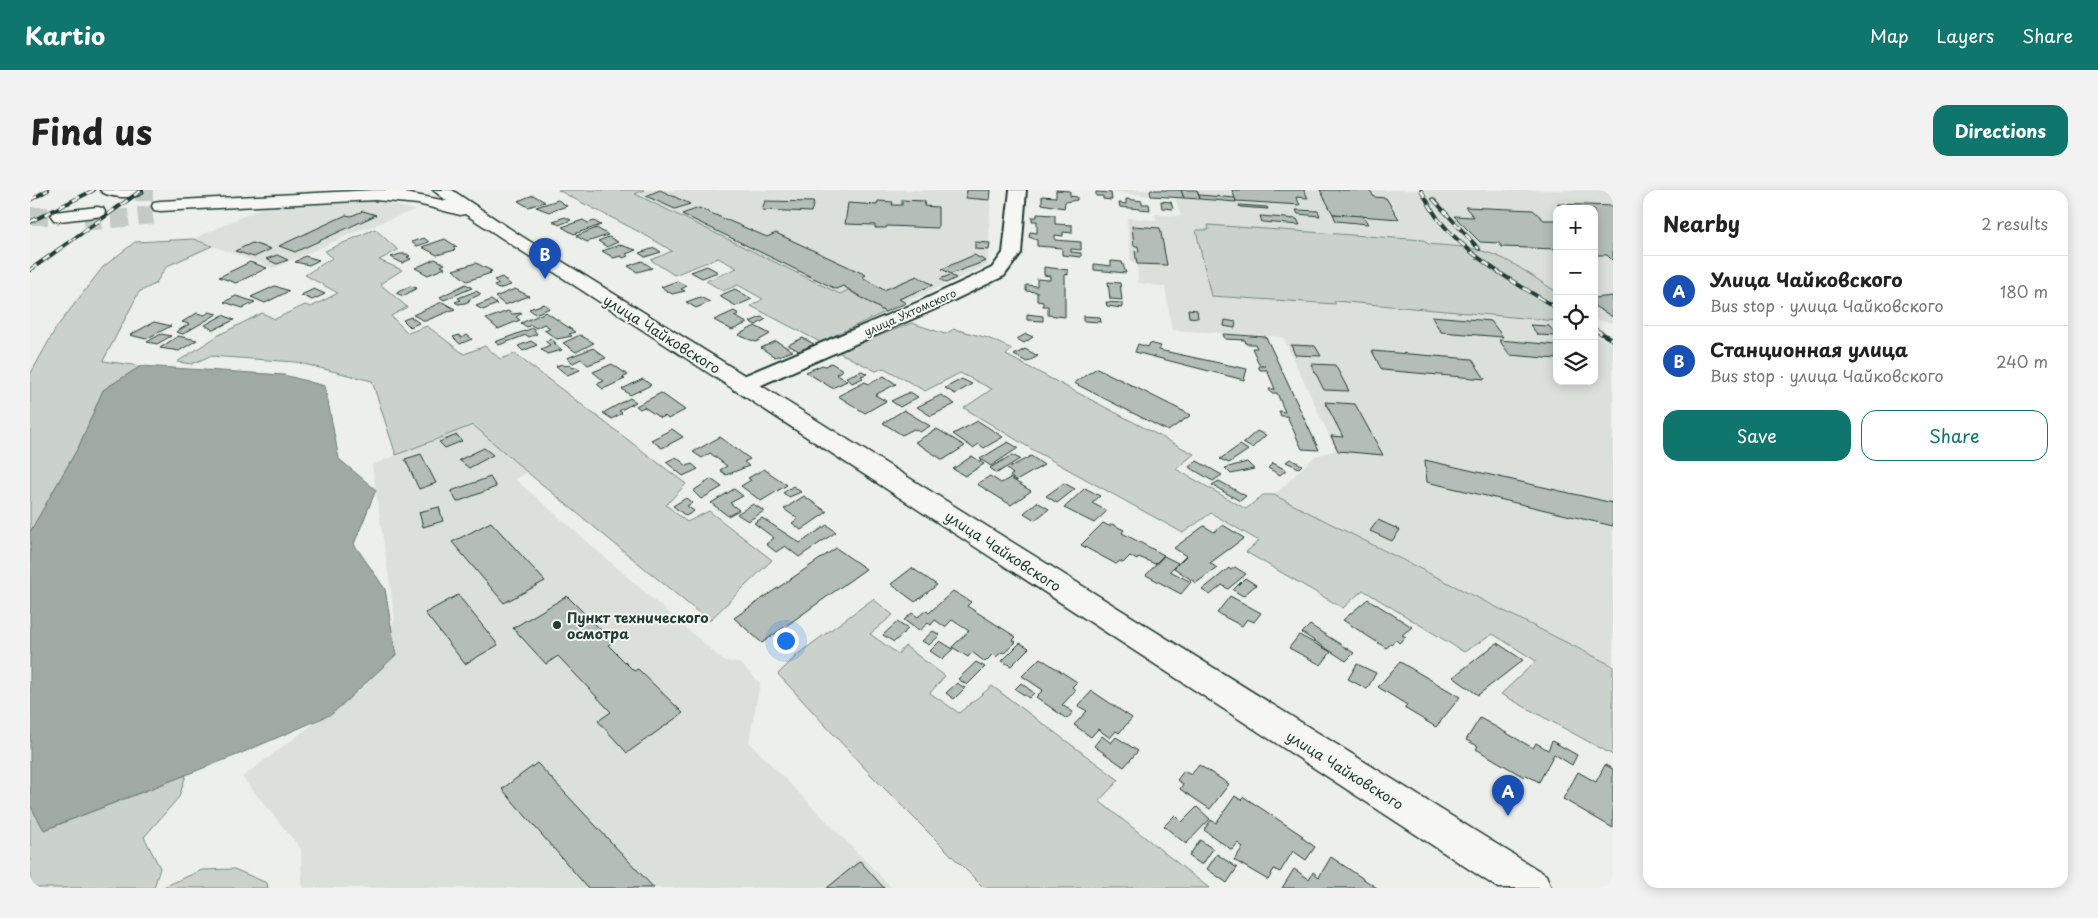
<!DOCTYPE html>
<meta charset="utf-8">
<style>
:root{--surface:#fff;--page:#f2f2f2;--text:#222;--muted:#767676;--line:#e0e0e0;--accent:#0f766e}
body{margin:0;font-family:"Playpen Sans",sans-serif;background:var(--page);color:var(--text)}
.controls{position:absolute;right:15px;top:15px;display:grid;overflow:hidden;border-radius:10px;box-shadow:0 2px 12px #0003}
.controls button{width:45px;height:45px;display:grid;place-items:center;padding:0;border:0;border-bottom:1px solid var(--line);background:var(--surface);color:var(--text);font:25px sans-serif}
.you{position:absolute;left:755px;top:450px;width:18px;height:18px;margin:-12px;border:4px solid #fff;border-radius:50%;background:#1a73e8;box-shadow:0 0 0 8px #1a73e833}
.badge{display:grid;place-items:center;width:32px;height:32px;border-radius:50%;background:var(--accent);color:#fff;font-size:16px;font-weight:700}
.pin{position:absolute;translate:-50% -41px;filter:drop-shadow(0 1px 2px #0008)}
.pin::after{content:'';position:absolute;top:26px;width:18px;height:15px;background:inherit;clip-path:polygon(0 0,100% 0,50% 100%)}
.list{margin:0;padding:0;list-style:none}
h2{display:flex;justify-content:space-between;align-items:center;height:65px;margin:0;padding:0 20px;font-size:21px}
h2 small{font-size:16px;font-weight:400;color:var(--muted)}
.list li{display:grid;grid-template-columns:32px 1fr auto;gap:15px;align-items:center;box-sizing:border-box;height:70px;padding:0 20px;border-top:1px solid var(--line)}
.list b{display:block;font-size:19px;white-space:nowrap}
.list p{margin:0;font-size:16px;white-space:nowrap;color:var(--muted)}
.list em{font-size:16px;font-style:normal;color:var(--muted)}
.actions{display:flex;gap:10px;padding:15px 20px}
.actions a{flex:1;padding:11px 0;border:1px solid var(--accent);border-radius:15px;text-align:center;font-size:18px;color:var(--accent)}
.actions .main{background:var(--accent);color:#fff}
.icon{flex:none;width:28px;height:28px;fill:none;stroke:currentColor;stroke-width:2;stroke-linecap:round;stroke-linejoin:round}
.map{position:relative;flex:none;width:1583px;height:698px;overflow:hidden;border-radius:15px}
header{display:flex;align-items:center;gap:30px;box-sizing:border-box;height:70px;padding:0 25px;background:var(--accent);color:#fff}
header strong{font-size:24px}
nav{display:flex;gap:28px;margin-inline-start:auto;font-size:18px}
.intro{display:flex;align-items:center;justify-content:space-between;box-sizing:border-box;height:120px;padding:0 30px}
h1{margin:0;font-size:35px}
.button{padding:12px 22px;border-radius:15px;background:var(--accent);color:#fff;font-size:18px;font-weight:700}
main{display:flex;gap:30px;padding:0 30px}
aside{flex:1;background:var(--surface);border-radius:15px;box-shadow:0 2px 12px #0003}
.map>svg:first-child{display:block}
.built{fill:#dce0db}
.green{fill:#cbd2cc;stroke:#758880}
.water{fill:#9faaa4;stroke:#6c7e77}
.building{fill:#b4bdb8;stroke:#1f3d34}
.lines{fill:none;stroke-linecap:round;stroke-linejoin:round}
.primary-tunnel{stroke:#c4cbc6;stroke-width:18;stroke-dasharray:18 9;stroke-linecap:butt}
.minor-casing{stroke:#1f3d34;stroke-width:4}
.primary-casing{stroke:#1f3d34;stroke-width:3}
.minor{fill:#f6f6f2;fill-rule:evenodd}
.primary{fill:#f6f6f2;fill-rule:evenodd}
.rail-far1-casing{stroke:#1f3d34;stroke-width:4}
.rail-casing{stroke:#1f3d34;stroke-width:4.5}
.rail-far1{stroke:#f6f6f2;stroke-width:2.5;stroke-dasharray:8;stroke-linecap:butt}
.rail{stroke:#f6f6f2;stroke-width:3;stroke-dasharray:9;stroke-linecap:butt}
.poi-dot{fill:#1f3d34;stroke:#f6f6f2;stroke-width:2}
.labels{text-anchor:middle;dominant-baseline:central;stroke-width:4;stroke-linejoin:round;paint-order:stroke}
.far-street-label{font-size:11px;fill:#1f3d34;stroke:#f6f6f2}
.street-label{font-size:14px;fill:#1f3d34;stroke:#f6f6f2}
.poi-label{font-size:14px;font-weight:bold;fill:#1f3d34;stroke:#f6f6f2;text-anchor:start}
</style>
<header>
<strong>Kartio</strong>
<nav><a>Map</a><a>Layers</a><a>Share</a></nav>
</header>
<div class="intro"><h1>Find us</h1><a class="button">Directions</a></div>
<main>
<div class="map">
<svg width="1583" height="698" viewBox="0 0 1583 698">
<rect width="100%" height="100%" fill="#edefea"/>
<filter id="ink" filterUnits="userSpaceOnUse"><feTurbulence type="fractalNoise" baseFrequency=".02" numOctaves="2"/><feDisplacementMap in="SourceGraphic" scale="10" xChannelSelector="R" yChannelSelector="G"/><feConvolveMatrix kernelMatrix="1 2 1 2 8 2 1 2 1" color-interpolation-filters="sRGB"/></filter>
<g filter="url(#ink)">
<g class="built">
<path d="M598,0H961L958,75L855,122L819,100L810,104Z"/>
<path d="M1063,0H1583V133L1564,130V19H1527V191H1564V145L1583,154V476L1244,305L1285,266L1306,260L1253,147L1142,140L1135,97L1108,93L1107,74L1101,71L1097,30V28L1126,30L1125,24L1151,26L1145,8Z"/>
<path d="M336,9L385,20L326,42L244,78L163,49L247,11Z"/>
<path d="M443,234L497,282L485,289L694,471L710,473L730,493L719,552L862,698H272L271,659L212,587L335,496L365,429L342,275Z"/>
</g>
<g class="green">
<path d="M528,0H614L605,4L810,104L818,100L855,122L790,152L721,116L733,109L708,95L693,101L676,91L707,78L688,68L644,85L621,70L642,61C606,38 566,21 528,0Z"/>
<path d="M1178,35L1394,50L1398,54C1417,56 1437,56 1456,62C1481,69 1504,88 1527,102V131L1305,111V114L1181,106L1166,40H1179Z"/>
<path d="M345,39L368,60L349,70L372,80L350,94L377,117L361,126L378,143L397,136L434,164L455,156L470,169L485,164L656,294L636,315L657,332L679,321L742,370L679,431L497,282L443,235L366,265L342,191L266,172L180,166L162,174L147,172L189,145L232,123L245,129L275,115L281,117L308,103L275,85L302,68L295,61Z"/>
<path d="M163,49L182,56L137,76L125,94L109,102L73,171L111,176L73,200L49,256L0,342V185L26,138L73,77L105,52Z"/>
<path d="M882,133L915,144L924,139L958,148L982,159L976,165L1164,264L1146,279L1216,319L1233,305H1244L1583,476V565L1471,504L1506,471L1463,444L1434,462L1333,400L1313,418L1216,362L1229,351L1181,323L1153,343L1005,261L934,218L962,199L930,183L895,201L854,178L846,181L808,162Z"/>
<path d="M843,409L863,425L840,444L868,464L875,456L915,486L900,503L929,523L962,496L1089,590L1069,611L1179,698H954L842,586L748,484L768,464Z"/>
<path d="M156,585L149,607L114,647L130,678L124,698H0V615L15,640Z"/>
<path d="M204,679L237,693L238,698H131L172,680Z"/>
</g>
<path class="water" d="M111,176L254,185L295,196L309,269L346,300L324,354L355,399L366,465L302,524L207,565L14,640L0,615V342L49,256L73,200Z"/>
<g class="building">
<path d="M630,0L660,14L645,19L616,6Z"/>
<path d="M937,0H961L960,10L936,8Z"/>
<path d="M1026,0L1040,1V6L1047,7V10L1035,12L1034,18L1012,14V6L1026,7Z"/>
<path d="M1120,0H1151L1154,8L1121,6Z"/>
<path d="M1151,0H1167L1170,9L1154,8Z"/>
<path d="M1202,0H1274L1278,8L1266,7L1270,15L1206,11Z"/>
<path d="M1290,0H1340L1344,7L1356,8L1369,29L1303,24Z"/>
<path d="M1066,2L1081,3L1082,10L1073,9V6H1066Z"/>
<path d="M503,5L515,12L498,17L488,11Z"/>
<path d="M1169,5L1205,8L1206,12L1170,9Z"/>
<path d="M1096,9L1112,11V14H1119L1120,20L1090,17L1089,13L1096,14Z"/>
<path d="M528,10L537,16L519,22L506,17Z"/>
<path d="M872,10L895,11L894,16L908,17V38L857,36L856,38H845V35L815,34L818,13L847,15L848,11L863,12L862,15H872Z"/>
<path d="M735,11L784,12L781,22L732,20Z"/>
<path d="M1131,11L1141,12L1143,19L1132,18Z"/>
<path d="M1527,14L1583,16V71L1577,65H1567L1564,62V19H1533Z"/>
<path d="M1209,15L1237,17L1238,19L1210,17Z"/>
<path d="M1435,17L1503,20L1514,30H1527V59L1472,57L1469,53L1450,52L1424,26L1444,27Z"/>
<path d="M669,18L737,47L746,43L836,85L832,87L854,100L887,86L903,95L869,109L876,113L855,122L813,96L806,99L652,24Z"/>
<path d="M1266,20L1288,21L1290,26L1268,24Z"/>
<path d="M333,21L346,25L265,62L249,56L316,25L321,26Z"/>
<path d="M1007,24L1025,25V34L1042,35V43L1033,42V46L1025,45V50L1051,52V60L1041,59V62L1051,63V67L1032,65V58L1007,56V50L999,47L1000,42L1007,43V31H1002V27H1007Z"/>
<path d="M1303,24L1333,26L1338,34L1306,31Z"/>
<path d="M1230,26L1267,29L1270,35L1232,32Z"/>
<path d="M535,27L541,30L529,35L523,31Z"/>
<path d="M553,30L558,33L564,31L571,35L544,44L532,37Z"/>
<path d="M1102,36L1130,38L1137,75L1107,74L1105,61L1109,62L1108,56H1104Z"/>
<path d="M567,38L578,45L557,52L546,46Z"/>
<path d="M579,47L588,52L577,57L568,51Z"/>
<path d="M394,48L399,52L387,56L381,52Z"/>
<path d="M415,49L427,57L423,58L425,60L407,65L392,57Z"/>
<path d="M945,52L960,53L959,60L945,59Z"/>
<path d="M222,53L241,59L224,67L205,61Z"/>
<path d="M590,55L606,60L596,64L598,66L593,68L591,66L584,68L572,61Z"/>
<path d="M625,58L631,62L615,67L609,63Z"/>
<path d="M370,64H377L380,66L377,67L381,69L372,73L361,67Z"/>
<path d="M247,65L258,70L247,74L236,69Z"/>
<path d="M944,65L956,71L921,84L912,79Z"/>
<path d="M275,66L289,70L279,75L265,72Z"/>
<path d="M405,69L415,74L411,76L415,78L398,85L385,78Z"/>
<path d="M612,71L622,78L607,82L598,76Z"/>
<path d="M1081,71L1092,72L1096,83L1064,80V74L1081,76Z"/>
<path d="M220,72L237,78L206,93L189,87Z"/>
<path d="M446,73L462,81L459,82L461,83L437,91L423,80Z"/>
<path d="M677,76L688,82L672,88L661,82Z"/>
<path d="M1014,77L1038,80V85L1035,84V127L1018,125V116H1013V112L1007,111V102L996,101V95L1007,96V89L1020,90V86L1014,85Z"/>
<path d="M920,85L926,88L916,93L910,89Z"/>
<path d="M472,87L481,95L468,99L464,96L469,94L464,90Z"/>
<path d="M647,91L657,96L651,99L655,101L642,104L631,97Z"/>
<path d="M1078,92L1090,93L1092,110L1080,109Z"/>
<path d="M436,94L442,98L414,110L410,107Z"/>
<path d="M245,96L259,101L235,113L221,107Z"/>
<path d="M380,96L387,98L373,106L366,103Z"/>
<path d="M284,99L295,104L282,110L271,105Z"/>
<path d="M485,99L499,106L475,115L465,107Z"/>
<path d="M705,99L722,109L706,116L689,106Z"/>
<path d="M446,101L451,104L438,110L440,111L435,113L428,114L425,112L431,110L428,108Z"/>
<path d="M206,106L225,112L213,118L194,112Z"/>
<path d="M1583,106V127L1564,116V108Z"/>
<path d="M670,107L680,112L666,118L656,112Z"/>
<path d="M461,110L467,114L453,120L446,116Z"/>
<path d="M412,112L425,119L395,131L383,125Z"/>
<path d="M1076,112L1092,113V118L1077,116Z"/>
<path d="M514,114L520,118L505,124L499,119Z"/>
<path d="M1158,119L1167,120L1168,128L1159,127Z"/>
<path d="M478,121L482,124L492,123L486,127L490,130L468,139L456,129Z"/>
<path d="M704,121L709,124L704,126L717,133L702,140L684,130Z"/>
<path d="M179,122L187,124L153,144L146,142L159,134L152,132L167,123L175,125Z"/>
<path d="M516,122L545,142L539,144L542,146L527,149L514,140L520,138L514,134L506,138L501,135L497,137L491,133Z"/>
<path d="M997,124L1013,126V131L997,130Z"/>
<path d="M193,125L204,130L183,140L175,135Z"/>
<path d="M1053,126L1070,127L1071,132L1053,131Z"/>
<path d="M1401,126L1461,131L1473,147L1411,142Z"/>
<path d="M381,127L389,133L380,137L373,130Z"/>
<path d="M731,127L736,129L726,135L720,132Z"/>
<path d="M1195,130L1206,132L1205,138L1194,136Z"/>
<path d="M124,132L141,136L116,149L100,145Z"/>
<path d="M1500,135L1519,136L1527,146L1508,145Z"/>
<path d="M725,136L740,144L726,152L708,145Z"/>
<path d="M503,138L507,144L499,147L496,145L469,155L465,152Z"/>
<path d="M131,144L141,146L127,154L117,152Z"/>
<path d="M996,144L1003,147L994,153L987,149Z"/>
<path d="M1193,144L1236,147L1289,260L1272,259L1257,226H1251L1249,221L1255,222L1247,203H1241L1239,199H1245L1237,180H1230L1228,176H1235L1229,174L1222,158H1227L1225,154H1216L1215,150L1195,149Z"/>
<path d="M429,145L431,148L437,145L442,149L430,154L423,147Z"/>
<path d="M550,145L564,153L546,162L533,153Z"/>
<path d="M148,146L167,150L149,161L130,158Z"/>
<path d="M773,148L784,154L769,161L758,155Z"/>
<path d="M521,149L526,153H524L532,160L517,164L511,159L520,155L515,151Z"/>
<path d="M1469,150L1527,155V169L1480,165Z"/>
<path d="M501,151L507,155L493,161L488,156Z"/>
<path d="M746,151L763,161L745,167L731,158Z"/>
<path d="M1120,153L1131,156L1129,160L1217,179L1214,190L1105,162L1108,154L1118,157Z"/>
<path d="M1261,155L1285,156L1291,166L1265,165Z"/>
<path d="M563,158L576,168L558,175L551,169L543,173L537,168Z"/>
<path d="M995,159L1008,166L997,172L984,165Z"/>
<path d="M1342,161L1442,169L1455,189L1352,180Z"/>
<path d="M801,173L813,180L806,184L817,191L802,198L776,182L792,175L795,176Z"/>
<path d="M532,174L535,176L539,175L543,178L546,177L550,180L537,185L526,176Z"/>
<path d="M582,174L598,185L592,188L595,189L573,199L567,194L574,191L563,182Z"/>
<path d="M1281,174L1305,175L1319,201L1294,200Z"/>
<path d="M1067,178L1161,225L1138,241L1044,193Z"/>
<path d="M832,181L837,184L831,186L833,188L822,193L816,187Z"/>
<path d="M854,186L866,194L845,205L856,211L835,223L808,206L835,192L839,194Z"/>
<path d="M613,189L621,195L600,205L592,199Z"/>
<path d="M932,189L942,194L925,204L915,198Z"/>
<path d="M880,202L888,207L870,217L861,211Z"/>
<path d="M631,203L655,220L638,229L635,226L630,228L614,217L610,219L606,216Z"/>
<path d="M911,205L925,214L901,226L887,217Z"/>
<path d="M600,208L606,212L589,221L592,223L582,229L573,223Z"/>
<path d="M1295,212L1325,214L1353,265L1308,261L1301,246L1313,247Z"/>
<path d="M874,220L900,236L890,242L884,239L872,245L853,233Z"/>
<path d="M948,231L973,247L954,258L949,254L943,258L923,244Z"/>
<path d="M642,239L653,247L632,258L621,250Z"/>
<path d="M907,239L935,256L913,270L885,252Z"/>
<path d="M1227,241L1236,245L1222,258L1213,253Z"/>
<path d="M427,245L432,251L415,258L409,252Z"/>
<path d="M690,247L720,269L714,272L719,276L696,285L690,280L697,276L680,263L672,268L663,262Z"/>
<path d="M978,252L988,258L961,276L950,269Z"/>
<path d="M1210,255L1218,260L1199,273L1190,269Z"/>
<path d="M454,258L463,265L439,278L429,270Z"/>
<path d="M391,264L406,293L389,299L375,269Z"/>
<path d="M982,265L990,269L967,283L960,278Z"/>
<path d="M942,266L954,274L935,286L923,279Z"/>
<path d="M1001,266L1014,275L986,291L980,286L983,284L977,279Z"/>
<path d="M646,267L657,276L662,274L668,279L653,286L636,272Z"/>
<path d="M1260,269L1272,275L1269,278L1256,272Z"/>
<path d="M1395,270L1583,313V336L1397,292Z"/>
<path d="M1167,271L1192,285L1183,291L1159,277Z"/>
<path d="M1217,272L1224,279L1201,284L1195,278Z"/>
<path d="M1243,273L1256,280L1250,285L1238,278Z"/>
<path d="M734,279L757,295L731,311L711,296L721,290L718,288Z"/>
<path d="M960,286L971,293L980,288L1001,301L981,315L947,294Z"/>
<path d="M460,287L466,297L427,312L421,301Z"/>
<path d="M681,289L692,297L671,309L663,301Z"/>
<path d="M1189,291L1216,306L1210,311L1182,295Z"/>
<path d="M1034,293L1045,299L1027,313L1016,306Z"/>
<path d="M763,296L771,302L759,307L753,303Z"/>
<path d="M1055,298L1070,306L1062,313L1077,321L1064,333L1034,318Z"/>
<path d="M704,299L713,306L700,313L709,320L698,326L681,313Z"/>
<path d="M774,306L797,322L771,340L762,333L768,329L754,319Z"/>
<path d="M656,308L662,313L657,316L664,321L656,326L643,316Z"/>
<path d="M1007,312L1019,319L1005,330L994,323Z"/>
<path d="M723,314L734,321L718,331L707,324Z"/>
<path d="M409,317L413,331L393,337L389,322Z"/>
<path d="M732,328L770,353L797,335L806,342L769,367L755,356L746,362L736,354L744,348L724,333Z"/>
<path d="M1348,330L1370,340L1362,351L1340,341Z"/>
<path d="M461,332L515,391L474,413L422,352Z"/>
<path d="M1073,333L1079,336L1082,334L1094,340L1092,343L1134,365L1125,374L1109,367L1107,370L1100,366L1093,373L1090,371L1086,374L1051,355Z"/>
<path d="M1193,335L1214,348L1180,373L1187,378L1166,393L1144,378L1156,366L1144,358L1174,336L1184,342Z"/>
<path d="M806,358L836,379L732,453L704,428Z"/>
<path d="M1134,366L1148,373L1140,381L1161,392L1151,404L1116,385Z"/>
<path d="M1205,377L1216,384L1198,399L1192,395L1180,405L1172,400L1199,378L1201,380Z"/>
<path d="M882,378L907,395L885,412L861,394Z"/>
<path d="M1215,388L1226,395L1213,406L1203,400Z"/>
<path d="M923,401L941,412L937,416L986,447L983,450L986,452L974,463L972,462L966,467L963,464L955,472L942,462L938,467L922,457L939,441L922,430L915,437L905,430L901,435L898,433L889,441L874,430L882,423L888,427L896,420L899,423Z"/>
<path d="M428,405L468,455L435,474L395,423Z"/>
<path d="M537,406L583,452L578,455L604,481L608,479L653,523L597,563L568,531L581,522L528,466L516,474L483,438Z"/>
<path d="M1200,406L1231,423L1224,432L1217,429L1212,436L1187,423Z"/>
<path d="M1338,409L1382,437L1372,445L1376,447L1369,453L1366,450L1356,458L1313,430Z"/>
<path d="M867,432L878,439L864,452L853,445Z"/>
<path d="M1280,435L1324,463L1316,471L1272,443Z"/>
<path d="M903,441L910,445L899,455L892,451Z"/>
<path d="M1269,445L1301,462L1291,475L1259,458Z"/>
<path d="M910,451L923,459L912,469L900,461Z"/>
<path d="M990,453L999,458L981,476L972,471Z"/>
<path d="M1467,453L1493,470L1448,505L1423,487Z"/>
<path d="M1010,468L1047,492L1042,497L1046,500L1032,515L1043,522L1037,529L1006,507L1013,500L992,486Z"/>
<path d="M946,472L955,477L937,495L928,489Z"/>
<path d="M1370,472L1430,507L1406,537L1374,518L1377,515L1348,497Z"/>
<path d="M1327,474L1346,483L1337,499L1318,489Z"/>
<path d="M927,493L935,498L924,509L916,503Z"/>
<path d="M991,493L1004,503L999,508L985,499Z"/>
<path d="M1062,501L1102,528L1089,543L1086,541L1080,548L1068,539L1061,547L1044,535L1057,521L1048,516Z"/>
<path d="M1450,528L1503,558L1506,553L1518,560L1522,551L1547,565L1542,575L1524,564L1509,592L1496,585L1494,587L1446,559L1448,556L1436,550Z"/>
<path d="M1072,546L1081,553L1086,547L1108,561L1094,577L1064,556Z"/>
<path d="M507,573L624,698H558L472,599Z"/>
<path d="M1169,575L1199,594L1180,619L1150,599L1153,594L1147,590L1154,581L1161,585Z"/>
<path d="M1575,575L1583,579V638L1533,609L1548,582L1566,592Z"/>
<path d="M1205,606L1211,610L1214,607L1273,646L1271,647L1285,657L1276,670L1263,661L1250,682L1244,679L1238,690L1204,670L1213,657L1208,653L1202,660L1174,640L1181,630L1186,633Z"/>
<path d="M1167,617L1180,629L1156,654L1134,636L1145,625L1152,632Z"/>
<path d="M1170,650L1183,659L1172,675L1159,666Z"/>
<path d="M1187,664L1207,678L1197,693L1177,679Z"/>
<path d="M1301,667L1347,698H1252L1264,679L1279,689L1283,682L1289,687Z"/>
<path d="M830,671L854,698H797Z"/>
</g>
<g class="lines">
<g class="primary-tunnel">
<path d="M105,2H128"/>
<path d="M0,26H30"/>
<path d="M54,32L123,25"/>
</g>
<defs>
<path id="minor" d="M980,0H996L991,63L974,86L905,119L720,200L712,201L704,200L701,195L704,190L891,111L962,78L973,63Z"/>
<g id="primary">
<path d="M70,0H112L113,2C107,10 76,8 70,0Z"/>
<path d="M344,0H377L375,3L417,11L403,0H422L488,44L1516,685L1521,698H1468L435,24L430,25L388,14L345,10L130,21L124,20L122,16L124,12L130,11Z"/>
<path d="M67,17L73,18L75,22L73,26L30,31L24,30L21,26L24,22Z"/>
</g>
</defs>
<use href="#minor" class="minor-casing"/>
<use href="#primary" class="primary-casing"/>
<use href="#minor" class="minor"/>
<use href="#primary" class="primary"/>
<defs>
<g id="rail-far1">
<path d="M1391,0C1397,10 1402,21 1409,30C1440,68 1485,93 1527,118"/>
<path d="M1403,9L1449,59"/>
<path d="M0,10L18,0"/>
<path d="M0,32L64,0"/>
<path d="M0,80L112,0"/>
</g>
<path id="rail" d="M1564,139L1583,150"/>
</defs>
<use href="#rail-far1" class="rail-far1-casing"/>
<use href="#rail" class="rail-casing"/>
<use href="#rail-far1" class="rail-far1"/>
<use href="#rail" class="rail"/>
</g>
</g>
<circle class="poi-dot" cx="527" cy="435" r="5"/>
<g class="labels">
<g class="far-street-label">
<text transform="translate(880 122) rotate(-24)">улица Ухтомского</text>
</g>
<g class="street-label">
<text transform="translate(632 144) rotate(32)">улица Чайковского</text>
<text transform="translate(973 361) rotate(33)">улица Чайковского</text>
<text transform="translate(1315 580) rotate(32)">улица Чайковского</text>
</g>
<g class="poi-label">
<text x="537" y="427">Пункт технического<tspan x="537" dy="16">осмотра</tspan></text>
</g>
</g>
</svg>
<div class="controls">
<button>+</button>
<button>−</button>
<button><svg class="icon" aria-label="locate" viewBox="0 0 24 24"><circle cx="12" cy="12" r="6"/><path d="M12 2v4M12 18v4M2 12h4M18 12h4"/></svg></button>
<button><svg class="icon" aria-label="layers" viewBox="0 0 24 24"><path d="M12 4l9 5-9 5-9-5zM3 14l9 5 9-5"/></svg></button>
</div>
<div class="you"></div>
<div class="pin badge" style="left:1478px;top:626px;background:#1a4fb4">A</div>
<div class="pin badge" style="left:515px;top:89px;background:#1a4fb4">B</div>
</div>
<aside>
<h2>Nearby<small>2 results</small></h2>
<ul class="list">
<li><span class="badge" style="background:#1a4fb4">A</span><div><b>Улица Чайковского</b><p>Bus stop · улица Чайковского</p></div><em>180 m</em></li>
<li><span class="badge" style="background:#1a4fb4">B</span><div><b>Станционная улица</b><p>Bus stop · улица Чайковского</p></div><em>240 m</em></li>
</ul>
<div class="actions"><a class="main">Save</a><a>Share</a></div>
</aside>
</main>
